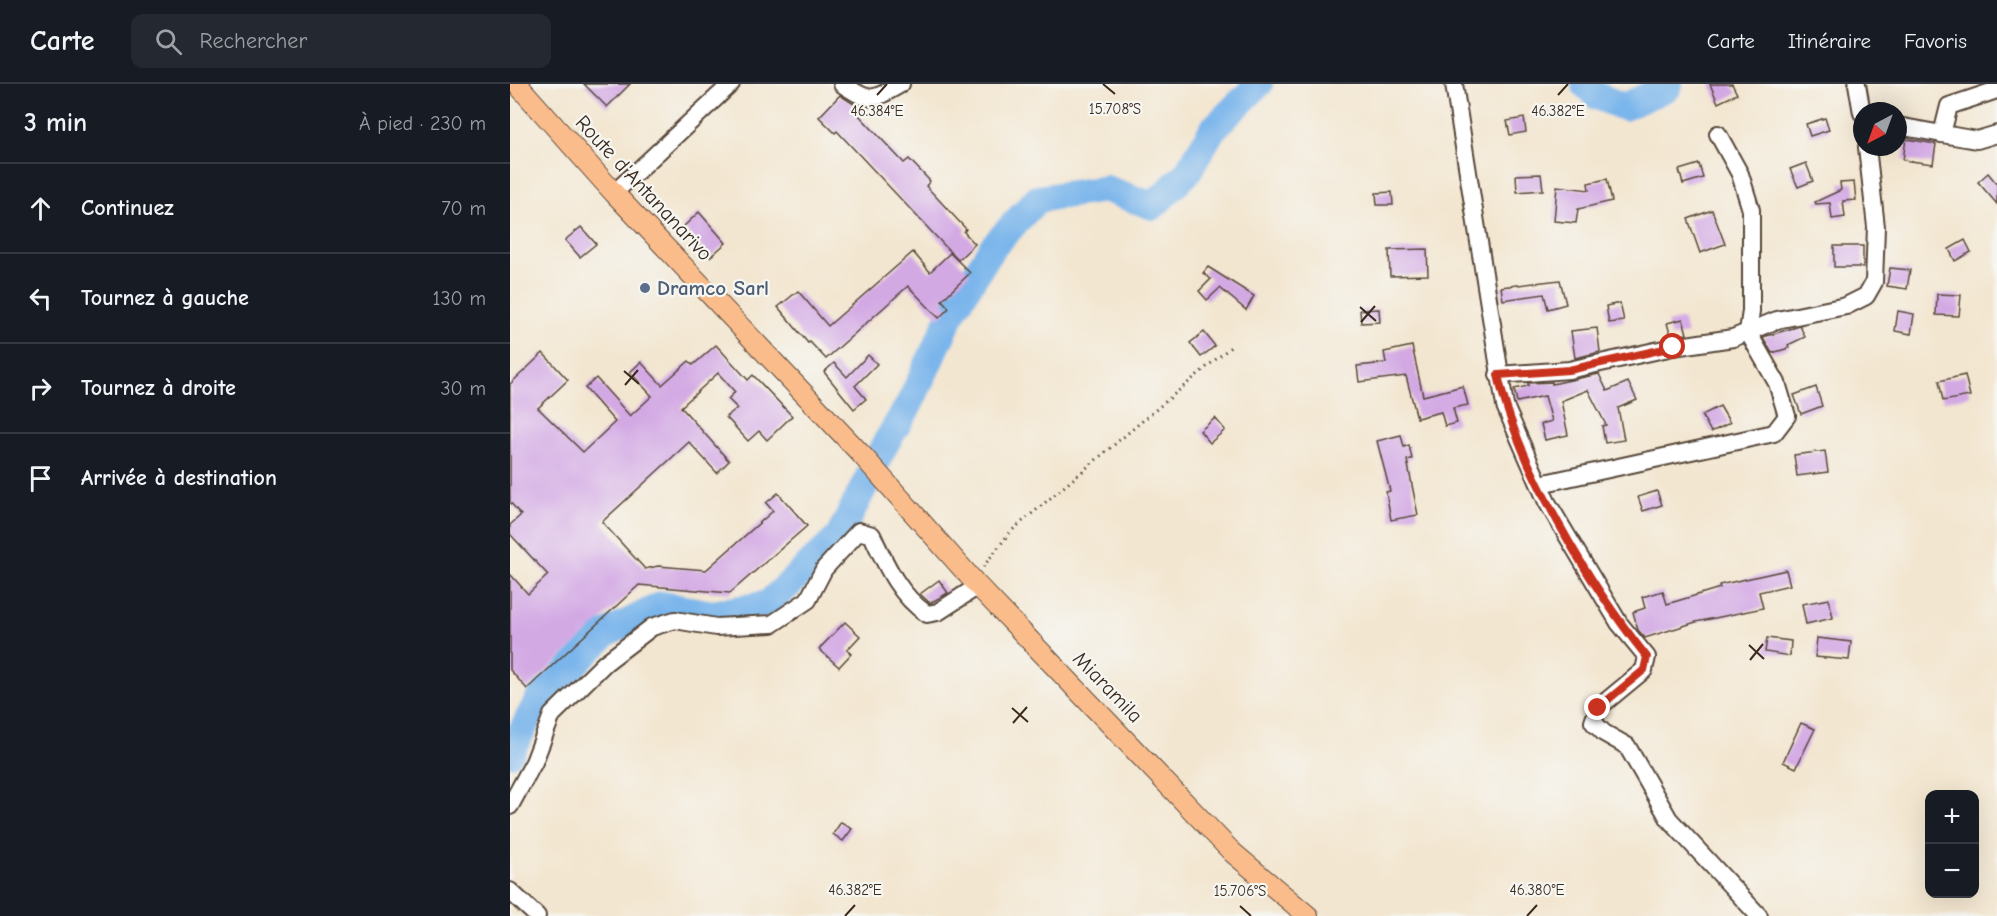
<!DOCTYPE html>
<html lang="fr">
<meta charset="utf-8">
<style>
:root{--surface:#171b24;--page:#242831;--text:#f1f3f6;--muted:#9ea1a6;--line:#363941}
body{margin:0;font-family:"Comic Neue",sans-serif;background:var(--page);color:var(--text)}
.controls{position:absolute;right:18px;bottom:18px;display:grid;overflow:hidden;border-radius:12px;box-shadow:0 6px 24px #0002}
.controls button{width:54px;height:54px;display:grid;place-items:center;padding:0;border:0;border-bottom:2px solid var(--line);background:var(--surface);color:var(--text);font:30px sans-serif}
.compass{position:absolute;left:1343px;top:18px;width:54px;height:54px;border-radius:50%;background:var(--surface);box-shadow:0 6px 24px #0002;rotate:221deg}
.stop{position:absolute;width:18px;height:18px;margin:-14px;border:4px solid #c8321e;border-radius:50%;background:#fff}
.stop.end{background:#c8321e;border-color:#fff;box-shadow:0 2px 6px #0008}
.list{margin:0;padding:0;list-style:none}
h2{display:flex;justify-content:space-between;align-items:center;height:78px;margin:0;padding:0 24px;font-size:26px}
h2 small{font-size:20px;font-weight:400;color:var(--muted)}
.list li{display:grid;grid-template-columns:39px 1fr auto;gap:18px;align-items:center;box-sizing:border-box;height:90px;padding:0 24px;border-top:2px solid var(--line)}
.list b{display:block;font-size:22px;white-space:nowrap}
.list em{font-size:20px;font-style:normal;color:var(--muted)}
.icon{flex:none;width:33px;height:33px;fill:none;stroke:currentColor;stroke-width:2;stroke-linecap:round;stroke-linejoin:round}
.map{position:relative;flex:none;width:1487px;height:832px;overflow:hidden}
header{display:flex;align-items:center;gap:36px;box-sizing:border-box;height:84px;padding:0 30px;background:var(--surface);border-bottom:2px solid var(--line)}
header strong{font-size:28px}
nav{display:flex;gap:33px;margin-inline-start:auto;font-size:21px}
.search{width:420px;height:54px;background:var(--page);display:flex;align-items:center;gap:15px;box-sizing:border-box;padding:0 21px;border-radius:12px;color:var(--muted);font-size:22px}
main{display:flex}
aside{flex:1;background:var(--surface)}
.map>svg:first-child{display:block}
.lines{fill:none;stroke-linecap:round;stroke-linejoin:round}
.river{stroke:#7ab5eb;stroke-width:28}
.building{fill:#d3a9e4}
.minor-casing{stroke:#574639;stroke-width:20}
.major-casing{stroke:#574639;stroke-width:22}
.path{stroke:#574639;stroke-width:3;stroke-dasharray:1.5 4.5;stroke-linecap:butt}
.minor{stroke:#fff;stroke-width:16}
.major{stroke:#fabc8b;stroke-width:20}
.route{stroke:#c8321e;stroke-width:8}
.ticks{fill:none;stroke:#3b2a1e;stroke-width:2}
.service-dot{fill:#5c6f8a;stroke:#f6f6f2;stroke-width:2}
.labels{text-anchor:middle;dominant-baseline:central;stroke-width:4.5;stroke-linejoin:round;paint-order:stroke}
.street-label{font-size:21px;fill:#3b2a1e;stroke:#f6f6f2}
.service-label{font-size:21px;font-weight:bold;fill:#4e5e75;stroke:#f6f6f2;text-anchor:start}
.ticks-label{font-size:15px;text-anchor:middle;fill:#3b2a1e;stroke:#f6f6f2;stroke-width:4.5;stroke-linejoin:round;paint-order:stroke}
</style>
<header>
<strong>Carte</strong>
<div class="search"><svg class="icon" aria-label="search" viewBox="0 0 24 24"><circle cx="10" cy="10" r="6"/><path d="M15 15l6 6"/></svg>Rechercher</div>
<nav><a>Carte</a><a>Itinéraire</a><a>Favoris</a></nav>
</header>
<main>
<aside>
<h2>3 min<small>À pied · 230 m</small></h2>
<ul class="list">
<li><svg class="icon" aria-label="ahead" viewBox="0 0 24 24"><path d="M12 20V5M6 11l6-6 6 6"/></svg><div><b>Continuez</b></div><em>70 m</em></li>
<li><svg class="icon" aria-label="left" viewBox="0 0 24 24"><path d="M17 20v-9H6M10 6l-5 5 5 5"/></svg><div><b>Tournez à gauche</b></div><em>130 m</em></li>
<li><svg class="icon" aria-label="right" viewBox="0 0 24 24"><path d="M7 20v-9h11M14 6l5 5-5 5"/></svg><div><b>Tournez à droite</b></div><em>30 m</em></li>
<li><svg class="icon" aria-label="arrive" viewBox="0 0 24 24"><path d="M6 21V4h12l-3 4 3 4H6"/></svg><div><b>Arrivée à destination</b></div></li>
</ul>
</aside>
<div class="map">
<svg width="1487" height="832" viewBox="0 0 1487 832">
<rect width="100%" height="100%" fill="#f6f6f2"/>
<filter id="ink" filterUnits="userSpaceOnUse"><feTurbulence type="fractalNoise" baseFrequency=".0167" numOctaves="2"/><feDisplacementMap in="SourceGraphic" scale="12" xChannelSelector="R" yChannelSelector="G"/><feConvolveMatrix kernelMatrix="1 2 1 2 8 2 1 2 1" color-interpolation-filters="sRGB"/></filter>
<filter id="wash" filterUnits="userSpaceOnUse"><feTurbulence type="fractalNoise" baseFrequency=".008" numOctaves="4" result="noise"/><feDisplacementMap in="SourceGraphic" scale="24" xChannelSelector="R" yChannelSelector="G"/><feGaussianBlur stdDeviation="1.35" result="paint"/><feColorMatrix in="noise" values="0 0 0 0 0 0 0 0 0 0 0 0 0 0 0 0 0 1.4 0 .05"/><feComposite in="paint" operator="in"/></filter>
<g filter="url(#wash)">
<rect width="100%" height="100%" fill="#f3e6d0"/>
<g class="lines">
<g class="river">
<path d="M1075,0L1087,12L1114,23L1158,3L1159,0"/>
<path d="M0,669L29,615L96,550L152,521L203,530L258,520L329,453L374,362L399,321L443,227L482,164L527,115L596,105L643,122L677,89L703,45L749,0"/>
</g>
</g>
<g id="blocks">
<g class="building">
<path d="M74,0H120L97,23Z"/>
<path d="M1200,0H1222L1227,10L1208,19Z"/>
<path d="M330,11L350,24L346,28L394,79L399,75L420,97L416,102L456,145L454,148L465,160L448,176L327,47L325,49L309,33Z"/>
<path d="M1014,34L1016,48L1000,51L997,37Z"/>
<path d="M1315,34L1319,46L1300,52L1296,40Z"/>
<path d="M1396,55L1426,60L1423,80L1393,76Z"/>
<path d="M1296,79L1303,97L1288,103L1280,85Z"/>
<path d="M1189,80L1193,94L1173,100L1169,86Z"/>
<path d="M1478,89L1487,100V120L1468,98Z"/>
<path d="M1031,90L1033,106L1007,108L1006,91Z"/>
<path d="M1097,95L1102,117L1068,125L1066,139L1044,137L1047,102L1079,106L1078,99Z"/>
<path d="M1344,98L1346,116L1333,117L1335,133L1322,135L1320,119L1306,120L1305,118L1331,106L1330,99Z"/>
<path d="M882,108L883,121H867L866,109Z"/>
<path d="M1202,126L1215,160L1190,169L1178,135Z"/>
<path d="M189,128L216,159L200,173L173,143Z"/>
<path d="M71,143L86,160L70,173L55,156Z"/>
<path d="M1455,156L1461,168L1445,177L1439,165Z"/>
<rect x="1324" y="162" width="29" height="21"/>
<path d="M917,165L918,191L880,192L879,166Z"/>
<path d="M403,168L420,188L440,169L460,189L432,216L439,224L429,234L398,202L316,275L300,258L298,259L268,223L288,207L318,242Z"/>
<path d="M698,183L744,212L736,226L710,204L697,216L689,207L701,195L693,189Z"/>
<path d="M1380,184L1400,186L1397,205L1377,202Z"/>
<path d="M1050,196L1056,220L1038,225L1034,210L993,216L991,203Z"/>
<path d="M1427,210L1451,211L1449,232L1426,231Z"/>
<path d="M1110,219L1114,237L1099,239L1096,222Z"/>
<path d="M869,225L870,238L851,239L850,226Z"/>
<path d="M1388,227L1404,230L1401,250L1385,247Z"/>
<path d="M1173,235L1177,250L1161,253L1157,239Z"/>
<path d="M1290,242L1295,253L1278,261L1279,264L1262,269L1253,253Z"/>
<path d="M1087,244L1090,268L1065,274L1061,247Z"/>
<path d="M694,248L705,262L691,273L680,259Z"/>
<path d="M206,261L238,296L243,291L282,332L257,356L249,347L238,357L216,333L227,324L218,315L225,308L208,289L171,323L219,377L207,389L179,358L92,438L135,485L148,482L196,486L263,427L256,419L268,409L297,442L220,509L129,501L17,605L0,586V490L18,510L38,491L0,450V441L11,431L0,418V300L33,269L58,296L28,324L73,368L105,338L75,304L86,294L120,332L142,312L120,288L131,278L152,301L179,277L183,281Z"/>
<path d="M902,262L913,312L953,302L958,321L943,324L947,339L935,342L931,328L907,334L896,292L849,298L847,282L876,279L874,268Z"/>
<path d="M358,271L367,280L345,302L356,315L344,325L314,288L324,279L337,293Z"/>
<path d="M1089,290L1097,307L1118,298L1127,316L1108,324L1114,356L1095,359L1092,342L1096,341L1078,306L1051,317L1058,351L1035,356L1031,340L1042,337L1035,312L1007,318L1004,305L1018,302V299L1042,298V300Z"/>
<path d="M1455,291L1460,312L1433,317L1429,297Z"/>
<path d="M1306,303L1312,322L1291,330L1284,311Z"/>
<path d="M1210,322L1220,339L1201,348L1192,331Z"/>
<path d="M705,334L715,346L700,359L690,347Z"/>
<path d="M891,351L894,363L899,361L902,375L897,376L908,431L881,436L876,408L880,407L867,357Z"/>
<path d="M1315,367L1318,388L1287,392L1284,371Z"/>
<path d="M1147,407L1152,421L1133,427L1128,413Z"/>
<path d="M1276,486L1280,501L1249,508L1253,524L1186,538L1135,554L1128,546L1123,528L1135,524L1132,513L1153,507L1157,520L1210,504L1209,501Z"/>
<path d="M429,496L438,509L420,519L410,510Z"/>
<path d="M1319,515L1323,534L1296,540L1292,520Z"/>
<path d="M335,538L350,552L337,566L341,570L329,583L309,565Z"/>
<path d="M1257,554L1281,557L1280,572L1255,568Z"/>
<path d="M1307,554L1341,558L1339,576L1305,573Z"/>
<path d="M1291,639L1305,645L1286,684L1273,678Z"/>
<path d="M331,738L342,745L333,757L323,750Z"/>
</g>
</g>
</g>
<g filter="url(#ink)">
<use href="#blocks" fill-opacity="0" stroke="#574639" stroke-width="1.5"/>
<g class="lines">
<defs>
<g id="minor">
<path d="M332,0C361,19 361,17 391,0"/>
<path d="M944,0L995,322L1037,418L1109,539L1137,573L1134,586L1088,624L1083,638L1094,649L1117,662L1159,735L1249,832"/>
<path d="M1347,0L1352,29"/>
<path d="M1388,42L1432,50L1439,22L1487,6"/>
<path d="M1432,50L1467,56L1487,50"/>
<path d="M104,109L221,0"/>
<path d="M988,291L1059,286L1163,263L1223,254L1267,236L1336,222L1356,212L1364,198L1366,143L1357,63"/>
<path d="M1030,400L1264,349L1277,332L1267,299L1238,248L1241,227V126L1230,90L1208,50"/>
<path d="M0,722L24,678L42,631L95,579L142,543L165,536L206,543L262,540L298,516L314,485L349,447L362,451C376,481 389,511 417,530L428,528L468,502"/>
<path d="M0,807L27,832"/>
</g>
<path id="major" d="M7,0L104,109L351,370L468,502L722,768L798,832"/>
</defs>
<use href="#minor" class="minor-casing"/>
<use href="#major" class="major-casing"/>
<path class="path" d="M473,483L500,448L723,261"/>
<use href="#minor" class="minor"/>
<use href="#major" class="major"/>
</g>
</g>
<g class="lines" filter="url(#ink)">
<path class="route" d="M1088,624L1134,586L1137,573C1080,502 1007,380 988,291L1059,286L1163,263"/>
</g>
<path class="ticks" d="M593,0L605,10M367,11L377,0M1048,11L1058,0M850,223L866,237M851,238L865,222M114,287L129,300M115,301L128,286M1239,561L1254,575M1240,576L1253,560M502,624L518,638M503,639L517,623M730,822L741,832M335,832L345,821M1017,832L1027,821"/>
<circle class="service-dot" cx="135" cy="204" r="6"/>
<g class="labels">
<g class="street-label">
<text transform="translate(134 104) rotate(47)">Route d'Antananarivo</text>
<text transform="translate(598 603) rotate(46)">Miaramila</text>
</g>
<g class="service-label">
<text x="147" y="204">Dramco Sarl</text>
</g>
</g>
<g class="ticks-label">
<text x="605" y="30">15.708°S</text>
<text x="367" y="32">46.384°E</text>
<text x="1048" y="32">46.382°E</text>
<text x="345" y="811">46.382°E</text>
<text x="1027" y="811">46.380°E</text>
<text x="730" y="812">15.706°S</text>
</g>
</svg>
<div class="controls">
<button>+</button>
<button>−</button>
</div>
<svg class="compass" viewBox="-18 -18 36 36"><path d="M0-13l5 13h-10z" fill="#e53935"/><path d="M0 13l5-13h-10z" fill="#9ea1a6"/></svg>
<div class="stop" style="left:1163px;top:263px"></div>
<div class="stop end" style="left:1088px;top:624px"></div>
</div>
</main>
